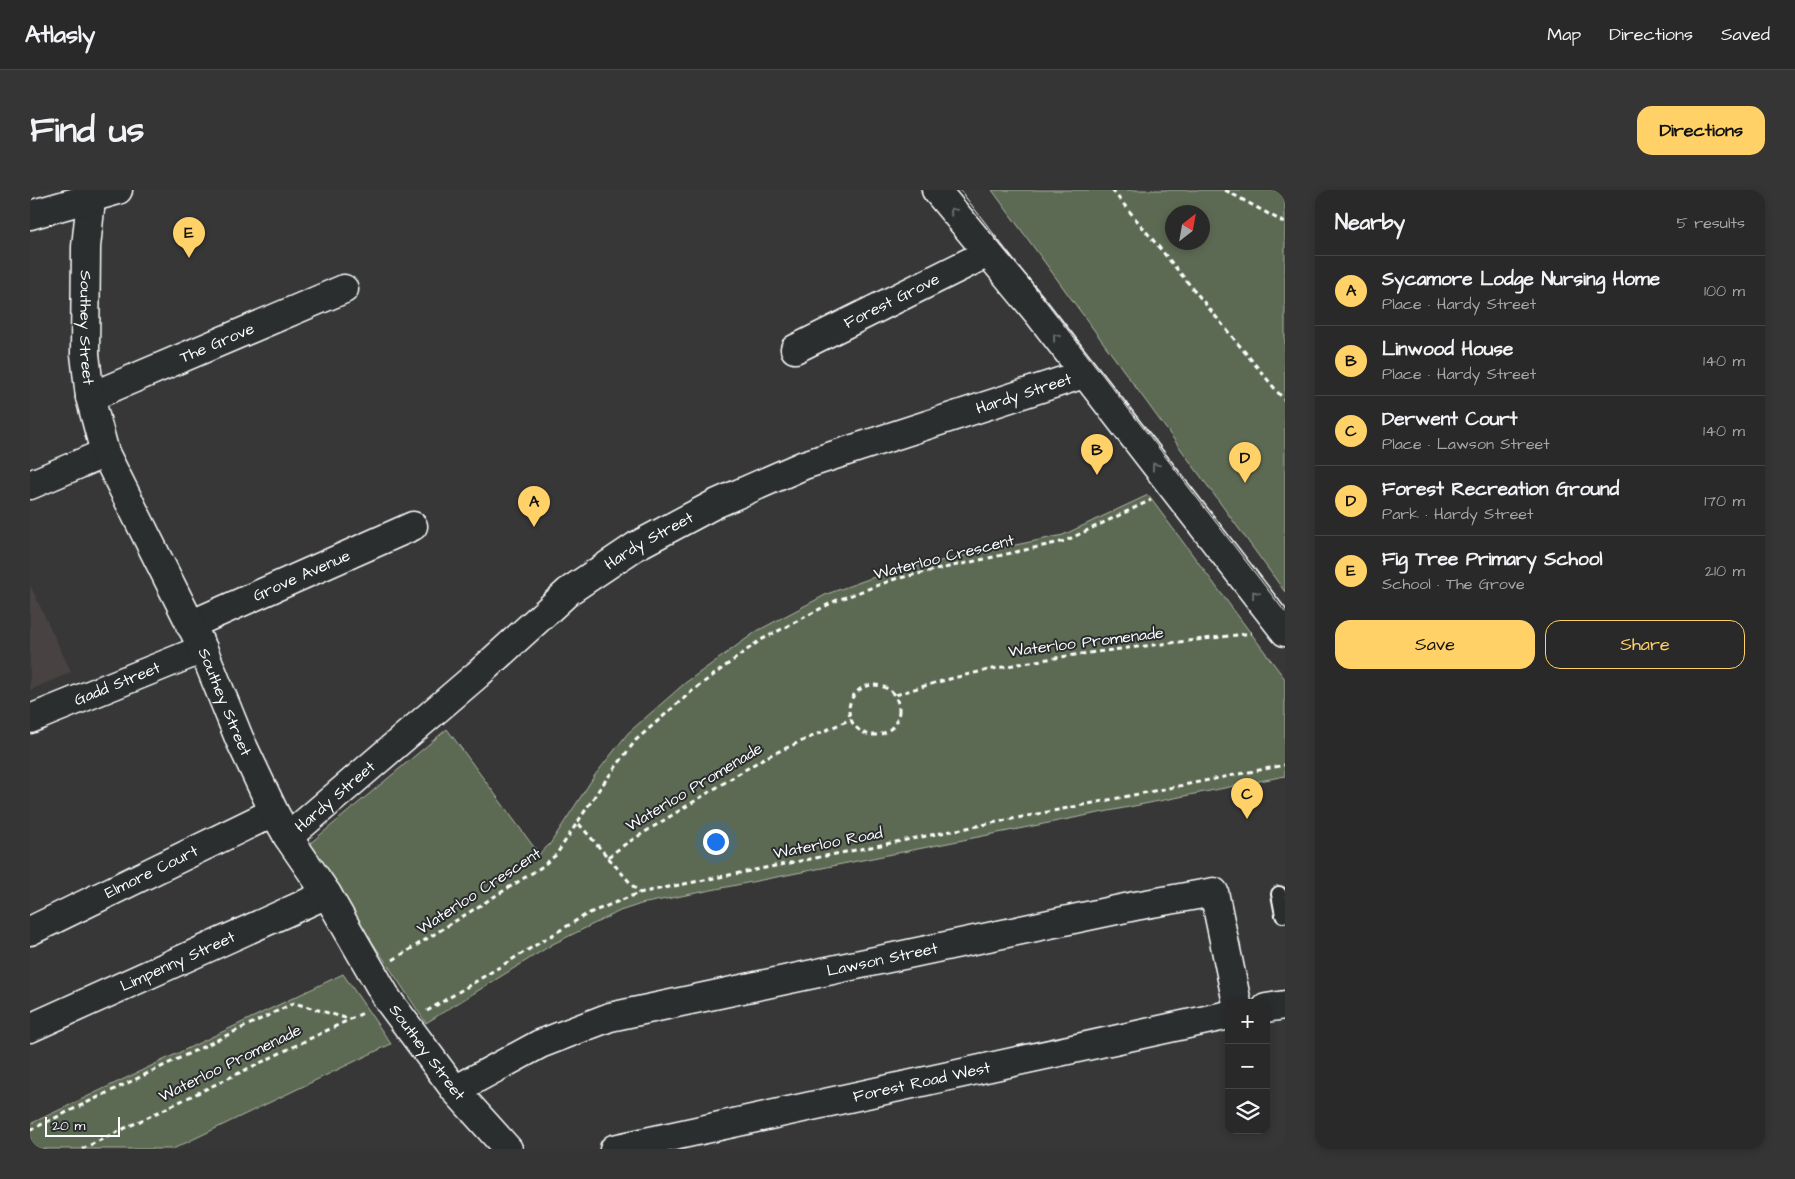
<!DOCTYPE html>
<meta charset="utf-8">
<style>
:root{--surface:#2a2929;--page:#363535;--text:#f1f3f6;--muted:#a5a6a8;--line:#464546;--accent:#ffd166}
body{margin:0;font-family:"Architects Daughter",sans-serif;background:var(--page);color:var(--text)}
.controls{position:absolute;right:15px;bottom:15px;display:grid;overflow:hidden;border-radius:10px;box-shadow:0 2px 8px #0003}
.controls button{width:45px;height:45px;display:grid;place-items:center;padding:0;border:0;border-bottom:1px solid var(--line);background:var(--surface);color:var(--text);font:25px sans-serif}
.compass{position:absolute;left:1135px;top:15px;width:45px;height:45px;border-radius:50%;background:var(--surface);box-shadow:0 2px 8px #0003;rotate:31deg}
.scale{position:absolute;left:15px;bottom:12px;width:75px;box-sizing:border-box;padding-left:5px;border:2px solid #fff;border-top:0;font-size:14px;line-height:18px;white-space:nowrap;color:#fff;-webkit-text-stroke:4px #2a2d2e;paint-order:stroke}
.you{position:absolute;left:685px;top:651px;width:18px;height:18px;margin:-12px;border:4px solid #fff;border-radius:50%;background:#1a73e8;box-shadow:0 0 0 8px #1a73e833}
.badge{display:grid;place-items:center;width:32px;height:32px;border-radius:50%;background:var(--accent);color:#111;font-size:16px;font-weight:700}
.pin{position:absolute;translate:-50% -41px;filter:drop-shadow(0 1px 2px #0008)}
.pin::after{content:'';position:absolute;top:26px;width:18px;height:15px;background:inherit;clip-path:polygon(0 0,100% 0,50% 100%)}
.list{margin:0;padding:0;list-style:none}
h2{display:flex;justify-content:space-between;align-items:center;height:65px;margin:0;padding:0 20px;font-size:21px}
h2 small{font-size:16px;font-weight:400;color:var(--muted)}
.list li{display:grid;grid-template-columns:32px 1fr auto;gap:15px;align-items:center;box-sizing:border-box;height:70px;padding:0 20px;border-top:1px solid var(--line)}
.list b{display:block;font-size:19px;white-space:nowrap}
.list p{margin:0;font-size:16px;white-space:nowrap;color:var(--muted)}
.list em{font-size:16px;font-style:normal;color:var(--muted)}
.actions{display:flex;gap:10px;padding:15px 20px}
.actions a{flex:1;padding:11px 0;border:1px solid var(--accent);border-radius:15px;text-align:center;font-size:18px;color:var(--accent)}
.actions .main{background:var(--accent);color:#111}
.icon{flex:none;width:28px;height:28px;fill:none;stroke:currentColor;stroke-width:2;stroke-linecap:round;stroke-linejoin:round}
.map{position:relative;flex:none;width:1255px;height:959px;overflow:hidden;border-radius:15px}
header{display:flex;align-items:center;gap:30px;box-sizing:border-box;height:70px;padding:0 25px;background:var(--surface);border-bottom:1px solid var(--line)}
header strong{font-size:24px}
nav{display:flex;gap:28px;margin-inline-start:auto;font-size:18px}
.intro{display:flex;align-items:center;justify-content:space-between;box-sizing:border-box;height:120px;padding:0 30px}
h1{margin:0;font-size:35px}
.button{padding:12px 22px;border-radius:15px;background:var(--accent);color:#111;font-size:18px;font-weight:700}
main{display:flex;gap:30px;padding:0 30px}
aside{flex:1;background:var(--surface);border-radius:15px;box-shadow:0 2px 8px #0003}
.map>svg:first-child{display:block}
.built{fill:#494342}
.green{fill:#5d6b52;stroke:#aeb5a8;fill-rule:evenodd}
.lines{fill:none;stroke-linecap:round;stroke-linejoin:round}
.lane-casing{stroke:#fff;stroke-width:18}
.street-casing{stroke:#fff;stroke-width:31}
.secondary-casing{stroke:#fff;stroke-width:31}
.path{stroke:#fff;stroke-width:3;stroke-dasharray:5 4;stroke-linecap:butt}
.lane{stroke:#2a2d2e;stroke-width:14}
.street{stroke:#2a2d2e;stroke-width:28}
.secondary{stroke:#2a2d2e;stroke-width:28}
.tram{stroke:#fff;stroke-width:1}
.oneway{stroke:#6a6c6d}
.labels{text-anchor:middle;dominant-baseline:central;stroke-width:4;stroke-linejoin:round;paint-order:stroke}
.street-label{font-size:16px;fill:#fff;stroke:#2a2d2e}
</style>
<header>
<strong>Atlasly</strong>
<nav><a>Map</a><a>Directions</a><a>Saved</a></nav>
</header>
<div class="intro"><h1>Find us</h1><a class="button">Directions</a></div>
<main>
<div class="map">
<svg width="1255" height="959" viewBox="0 0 1255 959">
<rect width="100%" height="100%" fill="#383737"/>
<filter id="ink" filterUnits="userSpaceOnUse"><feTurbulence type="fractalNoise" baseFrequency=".02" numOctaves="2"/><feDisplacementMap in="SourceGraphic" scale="10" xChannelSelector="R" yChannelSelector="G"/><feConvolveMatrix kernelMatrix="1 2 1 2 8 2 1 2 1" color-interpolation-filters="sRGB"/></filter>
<g filter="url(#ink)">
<path class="built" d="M0,395L41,482L0,500Z"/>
<g class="green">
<path d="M962,0H1255V402ZM1172,22V52H1142V22Z"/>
<path d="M1118,305L1255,489V586L611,714L590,721L523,754L396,833L278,655L417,539L509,664L520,654L565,585L598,543L655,493L727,441L797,404L858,382L1033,345Z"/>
<path d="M313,784L361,854L143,959H0V934Z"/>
</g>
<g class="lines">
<defs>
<path id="lane" d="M1249,704L1253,725"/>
<g id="street">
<path id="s1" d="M765,159L958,63"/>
<path id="s2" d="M60,207L314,99"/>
<path d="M0,295L75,263"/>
<path id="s3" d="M160,435L383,336"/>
<path id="s4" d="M0,529L173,459"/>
<path id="s5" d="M258,647L447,485L539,401L606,356L685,314L774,275L1054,184"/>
<path id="s6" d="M0,741L244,622"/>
<path id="s7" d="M0,838L297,704"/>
<path id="s8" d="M425,900L510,854L580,827L1105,716L1184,702L1207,813"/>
</g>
<g id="secondary">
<path id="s9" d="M62,0L56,57L55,164L60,207L75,263L173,459L209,548L244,622L258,647L297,704L358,810L425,900L478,959"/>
<path d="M906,0L1007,122L1255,442"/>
<path d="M0,25L88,0"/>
<path d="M1236,818L1255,815"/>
<path id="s10" d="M584,959L1199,825"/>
</g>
</defs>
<use href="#lane" class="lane-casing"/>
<use href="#street" class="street-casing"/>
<use href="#secondary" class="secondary-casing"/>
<g class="path">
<path d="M1082,0L1255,211"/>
<path d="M1195,0L1255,33"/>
<circle cx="844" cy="520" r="25"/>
<path d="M866,505C980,466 1103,459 1222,443"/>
<path d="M549,634L609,703"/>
<path d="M578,667L594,655L734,568L821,529"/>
<path d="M363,770L510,678L526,665L570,598L606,550L662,501L729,451L805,411L865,389L1035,351L1121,310"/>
<path d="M397,821L557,724L609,703L1255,575"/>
<path d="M0,940L264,813L319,829"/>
<path d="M52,959L335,822"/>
</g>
<use href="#lane" class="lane"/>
<use href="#street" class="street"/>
<use href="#secondary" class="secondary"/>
<path class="tram" d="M930,0L1255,422"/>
</g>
<defs><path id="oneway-chevron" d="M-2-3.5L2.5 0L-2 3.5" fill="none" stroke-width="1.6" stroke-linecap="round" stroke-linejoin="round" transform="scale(1.25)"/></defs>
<g class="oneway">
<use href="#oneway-chevron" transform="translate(923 21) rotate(-130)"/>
<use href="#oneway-chevron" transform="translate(1026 147) rotate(-128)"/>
<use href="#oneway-chevron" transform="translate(1125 276) rotate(-127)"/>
<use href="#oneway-chevron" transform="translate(1225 404) rotate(-128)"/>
</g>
</g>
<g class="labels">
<g class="street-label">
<text stroke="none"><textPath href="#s1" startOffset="108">Forest Grove</textPath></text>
<text stroke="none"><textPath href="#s9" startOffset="138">Southey Street</textPath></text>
<text stroke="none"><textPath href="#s2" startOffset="138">The Grove</textPath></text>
<text stroke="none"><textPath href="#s5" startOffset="872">Hardy Street</textPath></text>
<text stroke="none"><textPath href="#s5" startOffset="468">Hardy Street</textPath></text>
<text transform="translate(914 367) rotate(-14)">Waterloo Crescent</text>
<text stroke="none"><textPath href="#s3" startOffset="122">Grove Avenue</textPath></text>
<text transform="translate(1056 452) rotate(-7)">Waterloo Promenade</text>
<text stroke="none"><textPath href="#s4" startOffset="94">Gadd Street</textPath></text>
<text stroke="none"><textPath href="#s9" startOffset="542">Southey Street</textPath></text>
<text transform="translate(664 597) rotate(-31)">Waterloo Promenade</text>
<text stroke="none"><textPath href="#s5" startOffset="62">Hardy Street</textPath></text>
<text transform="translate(798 653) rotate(-11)">Waterloo Road</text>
<text stroke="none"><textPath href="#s6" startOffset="135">Elmore Court</textPath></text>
<text transform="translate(449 701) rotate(-33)">Waterloo Crescent</text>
<text stroke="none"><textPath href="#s8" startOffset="450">Lawson Street</textPath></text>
<text stroke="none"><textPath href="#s7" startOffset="162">Limpenny Street</textPath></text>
<text stroke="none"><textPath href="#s9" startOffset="948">Southey Street</textPath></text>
<text transform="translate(200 873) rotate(-26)">Waterloo Promenade</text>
<text stroke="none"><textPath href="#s10" startOffset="315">Forest Road West</textPath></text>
</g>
</g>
</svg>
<div class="controls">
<button>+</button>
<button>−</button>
<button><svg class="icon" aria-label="layers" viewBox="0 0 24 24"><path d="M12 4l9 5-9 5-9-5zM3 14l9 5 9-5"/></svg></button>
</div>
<svg class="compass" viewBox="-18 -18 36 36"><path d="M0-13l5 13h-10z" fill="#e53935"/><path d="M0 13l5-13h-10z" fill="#a5a6a8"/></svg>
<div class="scale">20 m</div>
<div class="you"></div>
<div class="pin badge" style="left:504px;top:337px">A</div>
<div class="pin badge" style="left:1067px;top:285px">B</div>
<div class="pin badge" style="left:1217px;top:629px">C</div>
<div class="pin badge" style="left:1215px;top:293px">D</div>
<div class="pin badge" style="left:159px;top:68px">E</div>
</div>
<aside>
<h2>Nearby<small>5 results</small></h2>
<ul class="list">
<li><span class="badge">A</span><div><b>Sycamore Lodge Nursing Home</b><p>Place · Hardy Street</p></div><em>100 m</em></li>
<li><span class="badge">B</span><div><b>Linwood House</b><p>Place · Hardy Street</p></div><em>140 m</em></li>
<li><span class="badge">C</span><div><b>Derwent Court</b><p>Place · Lawson Street</p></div><em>140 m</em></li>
<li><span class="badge">D</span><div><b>Forest Recreation Ground</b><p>Park · Hardy Street</p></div><em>170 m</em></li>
<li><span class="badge">E</span><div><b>Fig Tree Primary School</b><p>School · The Grove</p></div><em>210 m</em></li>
</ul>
<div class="actions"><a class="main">Save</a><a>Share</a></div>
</aside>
</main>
